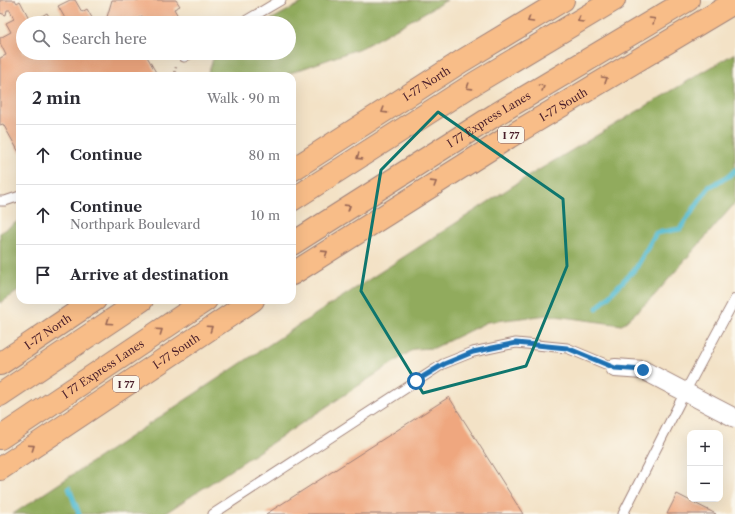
<!DOCTYPE html>
<meta charset="utf-8">
<style>
:root{--surface:#fff;--page:#f2f2f3;--text:#2b2b33;--muted:#7c7c81;--line:#e1e1e2}
body{margin:0;font-family:"Libre Caslon Text",serif;background:var(--page);color:var(--text)}
.controls{position:absolute;right:12px;bottom:12px;display:grid;overflow:hidden;border-radius:8px;box-shadow:0 4px 16px #0002}
.controls button{width:36px;height:36px;display:grid;place-items:center;padding:0;border:0;border-bottom:1px solid var(--line);background:var(--surface);color:var(--text);font:20px sans-serif}
.stop{position:absolute;width:12px;height:12px;margin:-9px;border:3px solid #1f6fb2;border-radius:50%;background:#fff}
.stop.end{background:#1f6fb2;border-color:#fff;box-shadow:0 1px 4px #0008}
.list{margin:0;padding:0;list-style:none}
h2{display:flex;justify-content:space-between;align-items:center;height:52px;margin:0;padding:0 16px;font-size:17px}
h2 small{font-size:13px;font-weight:400;color:var(--muted)}
.list li{display:grid;grid-template-columns:26px 1fr auto;gap:12px;align-items:center;box-sizing:border-box;height:60px;padding:0 16px;border-top:1px solid var(--line)}
.list b{display:block;font-size:15px;white-space:nowrap}
.list p{margin:0;font-size:13px;white-space:nowrap;color:var(--muted)}
.list em{font-size:13px;font-style:normal;color:var(--muted)}
.icon{flex:none;width:22px;height:22px;fill:none;stroke:currentColor;stroke-width:2;stroke-linecap:round;stroke-linejoin:round}
.map{position:relative;flex:none;width:735px;height:514px;overflow:hidden}
.search{position:absolute;background:var(--surface);box-shadow:0 4px 16px #0002;left:16px;top:16px;width:280px;height:44px;display:flex;align-items:center;gap:10px;box-sizing:border-box;padding:0 14px;border-radius:22px;color:var(--muted);font-size:15px}
.panel{position:absolute;background:var(--surface);box-shadow:0 4px 16px #0002;left:16px;top:72px;width:280px;height:232px;border-radius:12px}
.map>svg:first-child{display:block}
.forest{fill:#91ab5d;stroke:#6e6544}
.lines{fill:none;stroke-linecap:round;stroke-linejoin:round}
.stream{stroke:#55bcd2;stroke-width:5}
.building{fill:#efa77f}
.service-casing{stroke:#9e8078;stroke-width:11}
.minor-casing{stroke:#9e8078;stroke-width:20}
.motorway-casing{stroke:#9e8078;stroke-width:24}
.path{stroke:#9e8078;stroke-width:2.5;stroke-dasharray:1 3;stroke-linecap:butt}
.service{stroke:#fff;stroke-width:9}
.minor{stroke:#fff;stroke-width:18}
.motorway{stroke:#f8bd88;stroke-width:22}
.oneway{stroke:#986655}
.route{stroke:#1f6fb2;stroke-width:5}
.marked{fill:none;stroke:#0f766e;stroke-width:3;stroke-linejoin:round}
.labels{text-anchor:middle;dominant-baseline:central;stroke-width:3.5;stroke-linejoin:round;paint-order:stroke}
.shield{fill:#fbf7ec;stroke:#7f6065;stroke-width:1}
.shield-label{font-size:10px;font-weight:bold;fill:#4a1f2b}
.street-label{font-size:11px;fill:#4a1f2b;stroke:#fbf7ec}
</style>
<div class="map">
<svg width="735" height="514" viewBox="0 0 735 514">
<rect width="100%" height="100%" fill="#fbf7ec"/>
<filter id="ink" filterUnits="userSpaceOnUse"><feTurbulence type="fractalNoise" baseFrequency=".025" numOctaves="2"/><feDisplacementMap in="SourceGraphic" scale="8" xChannelSelector="R" yChannelSelector="G"/><feConvolveMatrix kernelMatrix="1 2 1 2 8 2 1 2 1" color-interpolation-filters="sRGB"/></filter>
<filter id="wash" filterUnits="userSpaceOnUse"><feTurbulence type="fractalNoise" baseFrequency=".012" numOctaves="4" result="noise"/><feDisplacementMap in="SourceGraphic" scale="16" xChannelSelector="R" yChannelSelector="G"/><feGaussianBlur stdDeviation="0.9" result="paint"/><feColorMatrix in="noise" values="0 0 0 0 0 0 0 0 0 0 0 0 0 0 0 0 0 1.4 0 .05"/><feComposite in="paint" operator="in"/></filter>
<g filter="url(#wash)">
<rect width="100%" height="100%" fill="#f3e2c6"/>
<g class="forest">
<path d="M307,0H447L363,47L282,76H207L215,53H289V23H265Z"/>
<path d="M735,53V203L653,297L622,325L548,315L487,322L434,348L414,349L164,514H13L299,325L522,180Z"/>
<path d="M20,220V290L0,303V233Z"/>
</g>
<g class="lines">
<g class="stream">
<path d="M597,308L636,268L656,233L680,229L709,187L729,176L735,170"/>
<path d="M69,488L79,514"/>
</g>
</g>
<g id="blocks">
<g class="building">
<path d="M0,0H15L17,3L20,1L31,22L47,13L53,23H23V53H145L158,76H20V154L3,124L0,125V58L6,55L0,43V38L11,32L6,23L14,19L10,10H7L6,15L0,13Z"/>
<path d="M70,0H75L82,12L87,9L95,23H62L66,20L58,6Z"/>
<path d="M112,0H176L180,6L174,9L178,16L166,23H154L152,20L147,23L142,16L130,23H117L116,20L107,17Z"/>
<path d="M449,397L523,514H266Z"/>
<path d="M677,494L716,514H667Z"/>
</g>
</g>
</g>
<g filter="url(#ink)">
<use href="#blocks" fill-opacity="0" stroke="#9e8078" stroke-width="1"/>
<g class="lines">
<defs>
<g id="service">
<path d="M242,23L281,0"/>
<path d="M184,57L191,53"/>
<path d="M0,201H5L20,196"/>
<path d="M213,514L443,364L473,352L516,343L567,348L615,368"/>
<path d="M623,514L685,392L735,299"/>
</g>
<path id="minor" d="M615,368L643,370L735,418"/>
<g id="motorway">
<path id="s1" d="M292,170L462,61L563,0"/>
<path d="M292,200L475,83L614,0"/>
<path id="s2" d="M292,244L495,115L688,0"/>
<path id="s3" d="M292,274L509,137L735,2"/>
<path id="s4" d="M0,364L95,300"/>
<path d="M0,395L142,300"/>
<path id="s5" d="M0,438L206,300"/>
<path id="s6" d="M0,469L253,300"/>
</g>
</defs>
<use href="#service" class="service-casing"/>
<use href="#minor" class="minor-casing"/>
<use href="#motorway" class="motorway-casing"/>
<path class="path" d="M174,76L176,67"/>
<use href="#service" class="service"/>
<use href="#minor" class="minor"/>
<use href="#motorway" class="motorway"/>
</g>
<defs><path id="oneway-chevron" d="M-2-3.5L2.5 0L-2 3.5" fill="none" stroke-width="1.6" stroke-linecap="round" stroke-linejoin="round"/></defs>
<g class="oneway">
<use href="#oneway-chevron" transform="translate(530 20) rotate(149)"/>
<use href="#oneway-chevron" transform="translate(580 20) rotate(149)"/>
<use href="#oneway-chevron" transform="translate(653 20) rotate(-31)"/>
<use href="#oneway-chevron" transform="translate(605 79) rotate(-31)"/>
<use href="#oneway-chevron" transform="translate(469 87) rotate(148)"/>
<use href="#oneway-chevron" transform="translate(542 87) rotate(-31)"/>
<use href="#oneway-chevron" transform="translate(384 111) rotate(148)"/>
<use href="#oneway-chevron" transform="translate(359 157) rotate(147)"/>
<use href="#oneway-chevron" transform="translate(434 183) rotate(-32)"/>
<use href="#oneway-chevron" transform="translate(348 207) rotate(-32)"/>
<use href="#oneway-chevron" transform="translate(325 253) rotate(-33)"/>
<use href="#oneway-chevron" transform="translate(109 322) rotate(146)"/>
<use href="#oneway-chevron" transform="translate(210 328) rotate(-34)"/>
<use href="#oneway-chevron" transform="translate(160 331) rotate(-34)"/>
<use href="#oneway-chevron" transform="translate(32 447) rotate(-34)"/>
</g>
</g>
<g class="lines" filter="url(#ink)">
<path class="route" d="M416,381L444,364L473,352L516,343L567,348L615,368L643,370"/>
</g>
<path class="marked" d="M438,112L563,199L567,266L526,366L423,393L361,291L381,170Z"/>
<g class="labels">
<g class="shield">
<rect x="498" y="127" width="26" height="16" rx="3"/>
<rect x="113" y="376" width="26" height="16" rx="3"/>
</g>
<g class="shield-label">
<text x="511" y="135">I 77</text>
<text x="126" y="384">I 77</text>
</g>
<g class="street-label">
<text stroke="none"><textPath href="#s1" startOffset="160">I-77 North</textPath></text>
<text stroke="none"><textPath href="#s3" startOffset="320">I-77 South</textPath></text>
<text stroke="none"><textPath href="#s2" startOffset="233">I 77 Express Lanes</textPath></text>
<text stroke="none"><textPath href="#s4" startOffset="58">I-77 North</textPath></text>
<text stroke="none"><textPath href="#s6" startOffset="212">I-77 South</textPath></text>
<text stroke="none"><textPath href="#s5" startOffset="124">I 77 Express Lanes</textPath></text>
</g>
</g>
</svg>
<div class="controls">
<button>+</button>
<button>−</button>
</div>
<div class="stop" style="left:416px;top:381px"></div>
<div class="stop end" style="left:643px;top:370px"></div>
<div class="search"><svg class="icon" aria-label="search" viewBox="0 0 24 24"><circle cx="10" cy="10" r="6"/><path d="M15 15l6 6"/></svg>Search here</div>
<section class="panel">
<h2>2 min<small>Walk · 90 m</small></h2>
<ul class="list">
<li><svg class="icon" aria-label="ahead" viewBox="0 0 24 24"><path d="M12 20V5M6 11l6-6 6 6"/></svg><div><b>Continue</b></div><em>80 m</em></li>
<li><svg class="icon" aria-label="ahead" viewBox="0 0 24 24"><path d="M12 20V5M6 11l6-6 6 6"/></svg><div><b>Continue</b><p>Northpark Boulevard</p></div><em>10 m</em></li>
<li><svg class="icon" aria-label="arrive" viewBox="0 0 24 24"><path d="M6 21V4h12l-3 4 3 4H6"/></svg><div><b>Arrive at destination</b></div></li>
</ul>
</section>
</div>
